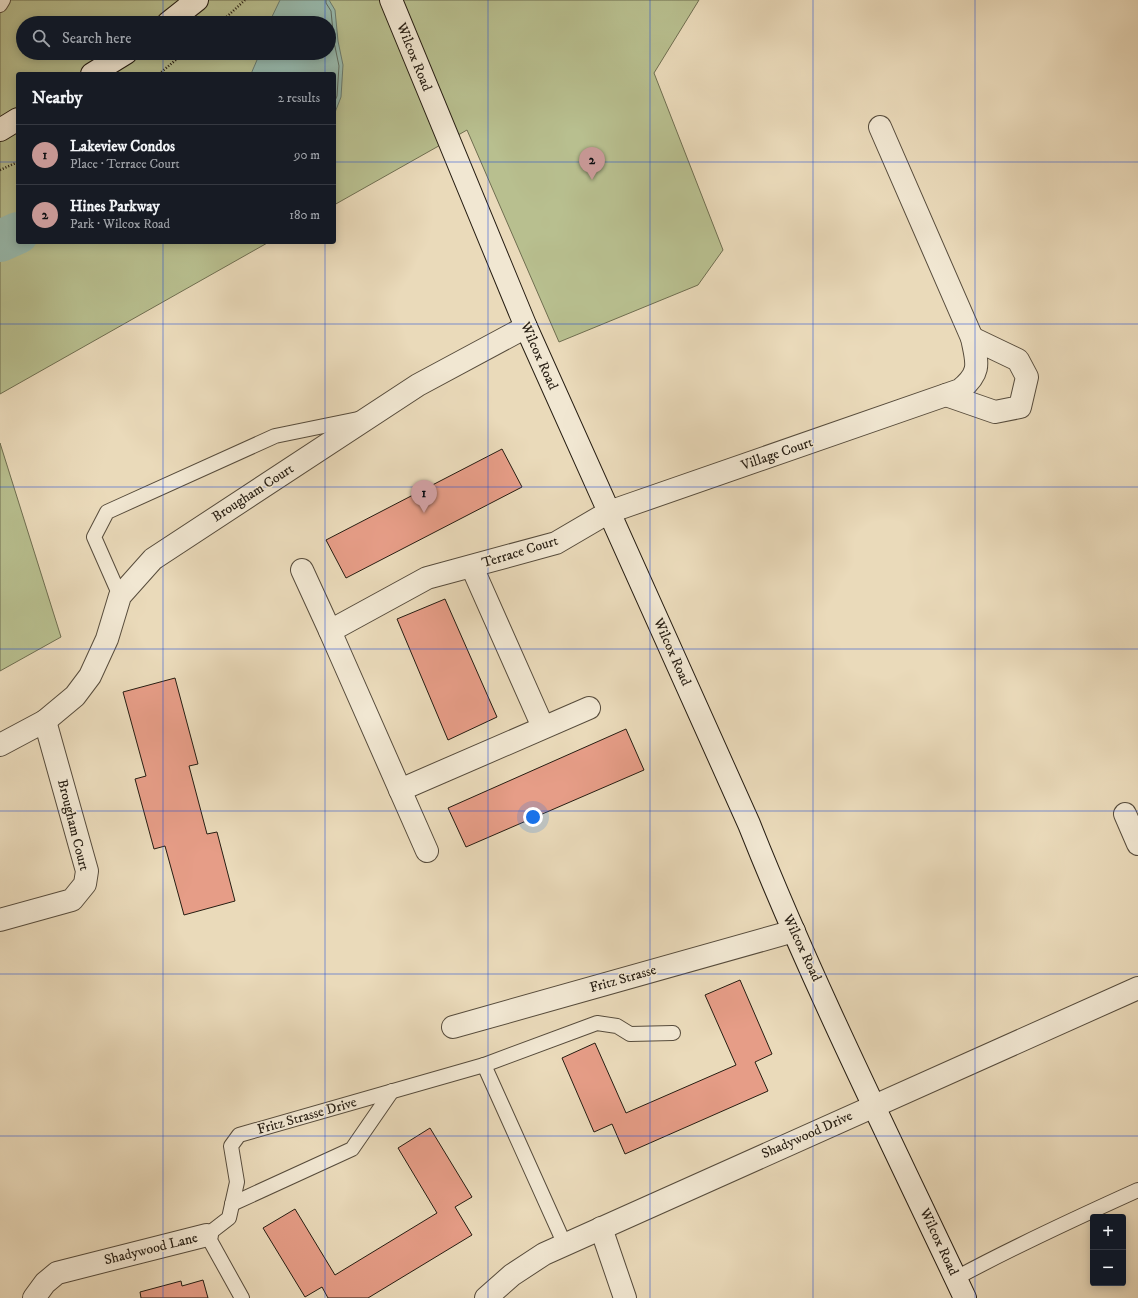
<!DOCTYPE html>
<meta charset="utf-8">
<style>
:root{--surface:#171b24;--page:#20242c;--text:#f1f3f6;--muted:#9ea1a6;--line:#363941;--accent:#c59692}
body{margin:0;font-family:"IM FELL DW Pica",serif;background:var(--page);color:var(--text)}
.controls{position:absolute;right:12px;bottom:12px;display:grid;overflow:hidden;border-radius:4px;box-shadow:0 2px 10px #0003}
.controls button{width:36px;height:36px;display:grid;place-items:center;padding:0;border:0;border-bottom:1px solid var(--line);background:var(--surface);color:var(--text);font:20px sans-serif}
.you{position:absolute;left:533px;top:817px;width:14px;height:14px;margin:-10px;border:3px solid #fff;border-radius:50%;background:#1a73e8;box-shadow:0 0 0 6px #1a73e833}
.badge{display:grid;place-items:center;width:26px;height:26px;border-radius:50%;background:var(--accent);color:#111;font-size:13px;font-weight:700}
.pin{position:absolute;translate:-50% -33px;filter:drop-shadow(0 1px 2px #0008)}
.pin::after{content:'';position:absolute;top:21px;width:14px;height:12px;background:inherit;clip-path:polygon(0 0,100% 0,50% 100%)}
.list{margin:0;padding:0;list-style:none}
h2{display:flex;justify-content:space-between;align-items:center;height:52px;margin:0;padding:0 16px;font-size:17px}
h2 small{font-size:13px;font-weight:400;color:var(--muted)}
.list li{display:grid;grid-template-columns:26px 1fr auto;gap:12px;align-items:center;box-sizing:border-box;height:60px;padding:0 16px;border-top:1px solid var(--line)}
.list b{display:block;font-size:15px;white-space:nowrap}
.list p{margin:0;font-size:13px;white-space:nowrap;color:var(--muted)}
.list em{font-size:13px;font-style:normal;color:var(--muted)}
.icon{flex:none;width:22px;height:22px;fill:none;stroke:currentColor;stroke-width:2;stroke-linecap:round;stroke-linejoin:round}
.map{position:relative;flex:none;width:1138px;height:1298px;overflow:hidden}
.search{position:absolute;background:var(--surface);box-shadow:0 2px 10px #0003;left:16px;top:16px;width:320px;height:44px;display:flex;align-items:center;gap:10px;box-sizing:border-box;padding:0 14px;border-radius:22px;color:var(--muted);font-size:15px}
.panel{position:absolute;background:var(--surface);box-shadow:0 2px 10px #0003;left:16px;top:72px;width:320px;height:172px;border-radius:4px}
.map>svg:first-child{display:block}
.green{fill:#b8bf8f;stroke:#6f6e50;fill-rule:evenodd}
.water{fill:#98bbaf;stroke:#6a7c70}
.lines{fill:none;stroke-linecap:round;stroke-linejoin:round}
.shore{stroke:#5f6c60;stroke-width:1}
.river{stroke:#98bbaf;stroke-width:42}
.building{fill:#e69d87;stroke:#261d12}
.lane-casing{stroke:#574c3c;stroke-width:16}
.street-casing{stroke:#574c3c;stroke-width:24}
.secondary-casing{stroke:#261d12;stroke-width:24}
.path{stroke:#261d12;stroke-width:2.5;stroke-dasharray:1 2;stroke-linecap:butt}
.lane{stroke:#f1e7d2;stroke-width:14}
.street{stroke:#f1e7d2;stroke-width:22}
.secondary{stroke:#f1e7d2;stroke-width:22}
.grid{fill:none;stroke:#1d4ed8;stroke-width:1;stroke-opacity:0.55}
.labels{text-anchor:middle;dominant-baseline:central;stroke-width:3;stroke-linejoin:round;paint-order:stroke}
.street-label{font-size:14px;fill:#261d12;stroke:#f1e7d2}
</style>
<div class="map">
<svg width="1138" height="1298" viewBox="0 0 1138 1298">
<rect width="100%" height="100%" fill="#eadaba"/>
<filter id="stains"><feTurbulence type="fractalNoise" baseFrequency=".005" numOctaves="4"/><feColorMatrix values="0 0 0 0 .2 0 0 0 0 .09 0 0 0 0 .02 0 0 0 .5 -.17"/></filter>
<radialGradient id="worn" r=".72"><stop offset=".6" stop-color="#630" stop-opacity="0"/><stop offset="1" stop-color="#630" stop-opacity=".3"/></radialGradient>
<g class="green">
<path d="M0,0H699L654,73L723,250L698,285L559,342L467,130L334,205V74H18V242H269L0,394ZM23,23H329V53H23Z"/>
<path d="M0,443L61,637L0,671Z"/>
</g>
<path class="water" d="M280,0H329L335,10L338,41L343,65L341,97L334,115V74H251L260,53H329V23H269Z"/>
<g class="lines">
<path class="shore" d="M326,0V3L331,11L334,42L339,66L337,96L334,103"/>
<path class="river" d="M0,241L18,233"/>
</g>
<g class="building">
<path d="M502,449L522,487L346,578L326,540Z"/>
<path d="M445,599L497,717L448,740L397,619Z"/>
<path d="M175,678L198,764L189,766L207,834L217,832L235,901L184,915L165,846L154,849L135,779L146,776L123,692Z"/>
<path d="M626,729L644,770L466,847L448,808Z"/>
<path d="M740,980L772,1054L755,1062L768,1091L625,1154L612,1124L594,1132L562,1058L595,1043L626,1113L736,1065L705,995Z"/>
<path d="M430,1128L472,1197L455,1207L472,1235L368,1298H328L322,1287L305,1297L263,1228L295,1209L335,1275L437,1213L398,1148Z"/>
<path d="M203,1280L208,1298H141L140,1292L181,1281L182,1286Z"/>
</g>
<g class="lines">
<defs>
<g id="lane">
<path d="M0,5L3,0"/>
<path d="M120,596L94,537L107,512L275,436L358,419"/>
<path d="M484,1065L565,1245"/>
<path d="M232,1204L352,1149L392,1091"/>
<path d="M956,1278C1015,1246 1076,1218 1138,1190"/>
<path d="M242,1298L207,1235L229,1218L237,1182L231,1146L239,1135L484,1065L597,1023L617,1026L630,1034L673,1033"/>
</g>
<g id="street">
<path d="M946,395L995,412L1020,407L1027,377L1018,360L972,338"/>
<path d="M472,567L543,727"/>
<path d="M302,570L330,631L427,578L556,543L609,512L960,390C982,372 977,363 972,338L880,127"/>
<path d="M330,631L427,851"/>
<path d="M45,721L75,696L90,676L107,639L120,596L153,559L418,385L526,327"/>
<path d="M0,745L45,721L87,871L85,884L72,900L0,920"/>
<path d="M400,790L589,708"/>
<path d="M1125,814L1138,844"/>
<path d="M453,1027L794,931"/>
<path d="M601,1228L625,1298"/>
<path d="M34,1298L45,1283L57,1273L207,1235"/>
<path d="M486,1298L512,1275L544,1254L1138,988"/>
</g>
<g id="secondary">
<path d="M391,0L526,327L749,824C813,985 891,1141 965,1298"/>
<path d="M168,23L197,0"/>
<path d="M92,74L126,53"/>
<path d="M0,130L18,119"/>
</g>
</defs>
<use href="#lane" class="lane-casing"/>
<use href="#street" class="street-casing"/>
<use href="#secondary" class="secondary-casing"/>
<g class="path">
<path d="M220,23L245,0"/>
<path d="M159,74L184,53"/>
<path d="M0,170L18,162"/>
</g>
<use href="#lane" class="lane"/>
<use href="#street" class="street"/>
<use href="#secondary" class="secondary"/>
</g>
<path class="grid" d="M163,0V23M325,0V23M488,0V1298M650,0V1298M813,0V1298M975,0V1298M163,53V74M325,53V74M0,162H18M334,162H1138M163,242V1298M325,242V1298M0,324H1138M0,487H1138M0,649H1138M0,811H1138M0,974H1138M0,1136H1138"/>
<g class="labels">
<g class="street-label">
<text transform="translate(414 57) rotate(68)">Wilcox Road</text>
<text transform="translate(539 356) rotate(66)">Wilcox Road</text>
<text transform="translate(777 454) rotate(-19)">Village Court</text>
<text transform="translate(253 493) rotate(-33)">Brougham Court</text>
<text transform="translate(520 552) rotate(-17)">Terrace Court</text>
<text transform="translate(672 652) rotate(66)">Wilcox Road</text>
<text transform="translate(73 825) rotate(76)">Brougham Court</text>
<text transform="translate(802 948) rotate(65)">Wilcox Road</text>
<text transform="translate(623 979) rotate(-16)">Fritz Strasse</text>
<text transform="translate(307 1116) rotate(-16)">Fritz Strasse Drive</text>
<text transform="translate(807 1135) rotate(-24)">Shadywood Drive</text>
<text transform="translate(939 1242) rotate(65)">Wilcox Road</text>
<text transform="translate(151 1249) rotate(-14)">Shadywood Lane</text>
</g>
</g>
<rect width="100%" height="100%" filter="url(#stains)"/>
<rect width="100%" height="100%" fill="url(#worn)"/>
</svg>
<div class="controls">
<button>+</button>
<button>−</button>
</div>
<div class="you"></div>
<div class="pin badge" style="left:424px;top:513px">1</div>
<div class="pin badge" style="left:592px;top:180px">2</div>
<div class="search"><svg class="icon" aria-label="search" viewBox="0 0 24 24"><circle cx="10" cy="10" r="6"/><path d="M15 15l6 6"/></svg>Search here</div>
<section class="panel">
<h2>Nearby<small>2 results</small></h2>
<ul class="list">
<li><span class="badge">1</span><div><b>Lakeview Condos</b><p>Place · Terrace Court</p></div><em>90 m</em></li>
<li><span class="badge">2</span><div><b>Hines Parkway</b><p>Park · Wilcox Road</p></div><em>180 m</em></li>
</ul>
</section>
</div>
